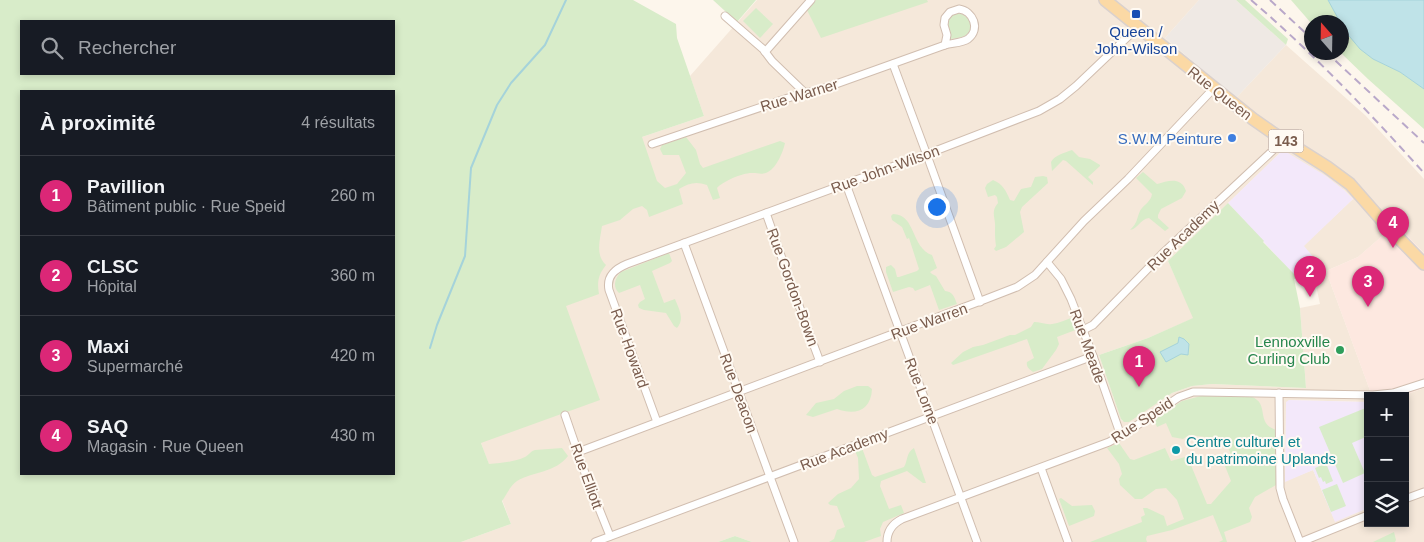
<!DOCTYPE html>
<html lang="fr">
<meta charset="utf-8">
<style>
:root{--surface:#171b24;--page:#242831;--text:#f1f3f6;--muted:#9ea1a6;--line:#363941;--accent:#db2777}
body{margin:0;font-family:Arial,sans-serif;background:var(--page);color:var(--text)}
.controls{position:absolute;right:15px;bottom:15px;display:grid;overflow:hidden;border-radius:0px;box-shadow:0 2px 8px #0003}
.controls button{width:45px;height:45px;display:grid;place-items:center;padding:0;border:0;border-bottom:1px solid var(--line);background:var(--surface);color:var(--text);font:25px sans-serif}
.compass{position:absolute;left:1304px;top:15px;width:45px;height:45px;border-radius:50%;background:var(--surface);box-shadow:0 2px 8px #0003;rotate:340deg}
.you{position:absolute;left:936px;top:206px;width:18px;height:18px;margin:-12px;border:4px solid #fff;border-radius:50%;background:#1a73e8;box-shadow:0 0 0 8px #1a73e833}
.badge{display:grid;place-items:center;width:32px;height:32px;border-radius:50%;background:var(--accent);color:#fff;font-size:16px;font-weight:700}
.pin{position:absolute;translate:-50% -41px;filter:drop-shadow(0 1px 2px #0008)}
.pin::after{content:'';position:absolute;top:26px;width:18px;height:15px;background:inherit;clip-path:polygon(0 0,100% 0,50% 100%)}
.list{margin:0;padding:0;list-style:none}
h2{display:flex;justify-content:space-between;align-items:center;height:65px;margin:0;padding:0 20px;font-size:21px}
h2 small{font-size:16px;font-weight:400;color:var(--muted)}
.list li{display:grid;grid-template-columns:32px 1fr auto;gap:15px;align-items:center;box-sizing:border-box;height:80px;padding:0 20px;border-top:1px solid var(--line)}
.list b{display:block;font-size:19px;white-space:nowrap}
.list p{margin:0;font-size:16px;white-space:nowrap;color:var(--muted)}
.list em{font-size:16px;font-style:normal;color:var(--muted)}
.icon{flex:none;width:28px;height:28px;fill:none;stroke:currentColor;stroke-width:2;stroke-linecap:round;stroke-linejoin:round}
.map{position:relative;flex:none;width:1424px;height:542px;overflow:hidden}
.search{position:absolute;background:var(--surface);box-shadow:0 2px 8px #0003;left:20px;top:20px;width:375px;height:55px;display:flex;align-items:center;gap:12px;box-sizing:border-box;padding:0 18px;border-radius:0px;color:var(--muted);font-size:19px}
.panel{position:absolute;background:var(--surface);box-shadow:0 2px 8px #0003;left:20px;top:90px;width:375px;height:385px;border-radius:0px}
.map>svg:first-child{display:block}
.residential{fill:#f5e8da;fill-rule:evenodd}
.commercial{fill:#fde8e0}
.industrial{fill:#efe9e4}
.education{fill:#f3e8fa}
.green{fill:#d8ecc9;fill-rule:evenodd}
.water{fill:#bfe3e8;stroke:#a5d3da}
.lines{fill:none;stroke-linecap:round;stroke-linejoin:round}
.stream{stroke:#a5d3da;stroke-width:2}
.minor-casing{stroke:#d1beb0;stroke-width:9}
.primary-casing{stroke:#dad1cd;stroke-width:14}
.minor{stroke:#fff;stroke-width:7}
.primary{stroke:#fbd9a5;stroke-width:11}
.rail{stroke:#b9a8c9;stroke-width:2;stroke-dasharray:8 5;stroke-linecap:butt}
.transit-dot{fill:#1a4fb4;stroke:#fffaf3;stroke-width:2}
.shop-dot{fill:#3f7fe0;stroke:#fffaf3;stroke-width:2}
.leisure-dot{fill:#2e9e5b;stroke:#fffaf3;stroke-width:2}
.culture-dot{fill:#0f9aa8;stroke:#fffaf3;stroke-width:2}
.labels{text-anchor:middle;dominant-baseline:central;stroke-width:4;stroke-linejoin:round;paint-order:stroke}
.shield{fill:#fffaf3;stroke:#a28b7f;stroke-width:1}
.shield-label{font-size:14px;font-weight:bold;fill:#7a5c4d}
.transit-label{font-size:15px;fill:#164399;stroke:#fffaf3}
.street-label{font-size:15px;fill:#7a5c4d;stroke:#fffaf3}
.shop-label{font-size:15px;fill:#366cbe;stroke:#fffaf3;text-anchor:end}
.leisure-label{font-size:15px;fill:#27864d;stroke:#fffaf3;text-anchor:end}
.culture-label{font-size:15px;fill:#0d838f;stroke:#fffaf3;text-anchor:start}
</style>
<div class="map">
<svg width="1424" height="542" viewBox="0 0 1424 542">
<rect width="100%" height="100%" fill="#fdf6ec"/>
<path class="residential" d="M757,0H1199L1165,38L1236,98L1286,45L1365,115L1424,179V253L1396,224L1358,257L1326,271L1372,396H1368V402L1289,400L1286,405L1285,481L1313,470L1335,521L1368,508V523H1405V492L1408,491L1405,485V396H1402L1424,388V542H752L735,536L718,542H461L511,524L481,443L544,247L642,137L704,116L690,76ZM1281,152L1344,190L1353,199L1303,246L1314,258L1305,267L1310,272H1313L1320,304L1300,308L1306,388L1212,384L1192,386L1172,393L1122,421L1099,355L1148,338L1194,318L1168,261Z"/>
<path class="commercial" d="M1396,224L1424,253V388L1402,396H1372L1326,271L1358,257Z"/>
<path class="industrial" d="M1199,0H1236L1286,45L1236,98L1165,38Z"/>
<g class="education">
<path d="M1283,150L1326,176L1344,190L1353,199L1304,246L1315,259L1295,276L1228,203Z"/>
<path d="M1289,400L1368,402V508L1335,522L1313,470L1285,482L1286,404V402Z"/>
</g>
<g class="green">
<path d="M0,0H633L676,24L677,38L704,116L642,137L657,181L665,188L677,184L686,173L679,155H663L660,149L662,145L686,137L696,150L700,164L703,168L780,141L785,143C783,152 777,167 768,172C762,175 758,173 753,173C744,172 723,181 717,188L720,198L713,200L707,185C696,181 689,183 679,189L683,204L649,217L647,210L642,206L633,209L620,220L602,226C600,240 595,255 606,265C598,275 597,282 599,294L566,306L600,400L481,443L489,464C502,463 514,462 525,457C530,454 531,451 535,450L562,448L568,456C555,473 534,471 517,481C510,486 507,494 502,501L511,524L461,542H0ZM21,21H394V74H21ZM21,91H394V474H21Z"/>
<path d="M713,0H756L737,22Z"/>
<path d="M816,0H927L928,2L821,38L807,10Z"/>
<path d="M1236,0H1245L1288,39L1286,45Z"/>
<path d="M1291,0H1328L1341,22L1311,23Z"/>
<path d="M756,8L773,24L760,38L743,21Z"/>
<path d="M956,13C967,13 977,26 966,35C962,38 955,38 950,39C949,32 947,26 947,19L952,14Z"/>
<path d="M1342,24L1345,31L1361,49L1373,59L1400,72L1424,89V129L1368,79L1341,53Z"/>
<path d="M1072,150L1079,157L1090,159L1100,165V166L1088,177L1093,182V185L1066,161L1063,160L1052,171L1051,162C1055,155 1064,153 1072,150Z"/>
<path d="M1143,172L1157,184C1168,181 1181,176 1186,191L1182,198L1161,209L1158,215V218L1169,228L1165,231L1149,218C1140,219 1138,229 1130,230C1138,222 1136,220 1140,211C1144,204 1151,202 1152,194L1136,178Z"/>
<path d="M1043,176L1047,177L1048,183L1022,207L1020,212L1024,232L1006,247L996,251L994,249L996,246C995,238 995,236 995,228C996,218 990,212 998,203L997,197L995,195L988,197L985,188L987,184L993,180C1003,184 1006,191 1010,200L1014,201L1021,189L1031,187L1035,177Z"/>
<path d="M1228,203L1264,241L1263,242L1296,276L1297,278L1294,279L1300,308L1306,388L1212,384L1192,386L1172,393L1129,422H1124L1121,419L1099,355L1148,338L1193,318L1168,261Z"/>
<path d="M893,214C916,214 911,248 932,255L937,268L930,272L932,274L936,276L945,291C953,292 954,296 957,304L939,310L930,285L915,291L913,288L909,287L893,292L886,272V267L891,265L895,269L897,277H899L917,271L919,269L909,238L907,239L902,227L892,220L891,216Z"/>
<path d="M669,253L672,261L670,263L652,271L664,303L675,299C679,309 685,319 677,328L674,326L666,313L644,310L639,308L638,305L640,302L645,299L640,285L619,293C612,286 615,278 621,272Z"/>
<path d="M1073,317L1078,329L1057,337L1059,344L1056,350L1042,369L1033,372C1029,369 1026,367 1027,362L1034,358L1027,339L953,365L951,363L963,352L973,347L983,345L1010,335H1015L1031,327L1034,322C1040,322 1046,325 1052,324C1059,323 1066,320 1073,317Z"/>
<path d="M857,386H868L872,389C871,410 856,416 837,409L813,417L806,415L816,403L834,399L844,391Z"/>
<path d="M1201,396L1252,397C1270,404 1255,423 1276,430V485L1255,497L1249,508L1252,517L1250,522L1224,532L1227,542H1219L1223,540L1213,515L1172,530L1147,536L1146,539L1147,542H1090L1142,522L1141,517L1145,515L1143,508H1147L1164,516L1167,526L1184,519L1177,500L1166,488L1156,489L1142,499H1135L1120,485L1119,479L1122,474L1119,464L1107,448L1119,443L1130,459L1134,460L1165,448L1171,461L1185,457L1188,458L1207,504H1211L1231,481L1223,461L1232,457L1224,438L1210,443L1205,437L1189,435L1183,439L1172,437L1166,423L1157,427L1154,420L1182,401Z"/>
<path d="M1368,407V436L1352,443L1365,473L1343,483L1319,427Z"/>
<path d="M862,448L872,475L875,477L904,467C908,460 906,453 914,448L926,483H923L907,471L881,481L880,486L889,509L901,505L904,513L883,522L880,529L881,536L864,542H829L834,539L837,530L845,527L837,506L830,505L828,503L838,494L851,488L859,479L858,458L855,451Z"/>
<path d="M1326,463L1333,481L1326,484L1325,481L1323,482L1321,477L1319,478L1315,468Z"/>
<path d="M1337,484L1346,506L1331,512L1322,490Z"/>
<path d="M1061,498L1072,506L1092,505L1095,511L1094,516L1069,526L1059,499Z"/>
<path d="M1394,532L1396,540L1395,542H1373Z"/>
<path d="M735,536L752,542H718Z"/>
</g>
<g class="water">
<path d="M1328,0H1424V89L1400,72L1373,59L1360,49L1345,31Z"/>
<path d="M1179,337L1184,339L1189,344L1188,355L1181,354L1166,362L1160,352L1178,343Z"/>
</g>
<g class="lines">
<path class="stream" d="M430,348L437,325L465,256L471,168L497,105L511,83L545,45L566,0"/>
<defs>
<g id="minor">
<path d="M959,9C973,11 981,29 968,39C962,43 952,43 945,45L947,35L944,25L945,18L950,12Z"/>
<path d="M725,16L763,49L772,61L803,91"/>
<path d="M765,52L811,0"/>
<path d="M893,64L928,158L980,302"/>
<path d="M652,144L794,96C803,92 812,92 822,89L945,45"/>
<path d="M846,184L977,542"/>
<path d="M766,213L791,284L820,362"/>
<path d="M684,243L794,542"/>
<path d="M1047,262L1061,279L1071,299L1093,356L1121,436"/>
<path d="M1083,330L1093,325L1164,252L1284,140"/>
<path d="M1279,393L1280,488L1283,499L1300,542"/>
<path d="M565,415L586,476L610,536"/>
<path d="M657,422L609,290C606,276 615,269 627,264L935,151L1039,111L1060,99L1076,86L1138,27"/>
<path d="M578,452L986,299L1017,287L1035,275L1084,221L1128,179L1214,88"/>
<path d="M1041,468L1068,542"/>
<path d="M1405,499L1424,492"/>
<path d="M595,542L1093,356"/>
<path d="M887,542C887,531 892,524 902,519L1109,442L1127,432L1179,397L1193,392H1202L1373,395L1393,393L1424,383"/>
<path d="M1301,542L1368,515"/>
</g>
<path id="primary" d="M1105,0L1253,119L1273,133L1327,167L1350,184L1385,224L1424,264"/>
</defs>
<use href="#minor" class="minor-casing"/>
<use href="#primary" class="primary-casing"/>
<use href="#minor" class="minor"/>
<use href="#primary" class="primary"/>
<g class="rail">
<path d="M1251,0C1313,53 1369,112 1424,173"/>
<path d="M1270,0L1312,39"/>
<path d="M1326,52L1424,143"/>
</g>
</g>
<rect class="transit-dot" x="1131" y="9" width="10" height="10" rx="2.5"/>
<circle class="shop-dot" cx="1232" cy="138" r="5"/>
<circle class="leisure-dot" cx="1340" cy="350" r="5"/>
<circle class="culture-dot" cx="1176" cy="450" r="5"/>
<g class="labels">
<rect class="shield" x="1268.5" y="129.5" width="35" height="23" rx="4"/>
<g class="shield-label">
<text x="1286" y="141">143</text>
</g>
<g class="transit-label">
<text x="1136" y="31">Queen /<tspan x="1136" dy="17">John-Wilson</tspan></text>
</g>
<g class="street-label">
<text transform="translate(1220 93) rotate(38)">Rue Queen</text>
<text transform="translate(799 95) rotate(-17)">Rue Warner</text>
<text transform="translate(885 169) rotate(-20)">Rue John-Wilson</text>
<text transform="translate(1183 235) rotate(-44)">Rue Academy</text>
<text transform="translate(793 287) rotate(70)">Rue Gordon-Bown</text>
<text transform="translate(929 321) rotate(-20)">Rue Warren</text>
<text transform="translate(1088 346) rotate(70)">Rue Meade</text>
<text transform="translate(630 348) rotate(70)">Rue Howard</text>
<text transform="translate(922 391) rotate(69)">Rue Lorne</text>
<text transform="translate(739 393) rotate(70)">Rue Deacon</text>
<text transform="translate(1142 420) rotate(-33)">Rue Speid</text>
<text transform="translate(844 449) rotate(-21)">Rue Academy</text>
<text transform="translate(587 476) rotate(70)">Rue Elliott</text>
</g>
<g class="shop-label">
<text x="1222" y="138">S.W.M Peinture</text>
</g>
<g class="leisure-label">
<text x="1330" y="341">Lennoxville<tspan x="1330" dy="17">Curling Club</tspan></text>
</g>
<g class="culture-label">
<text x="1186" y="441">Centre culturel et<tspan x="1186" dy="17">du patrimoine Uplands</tspan></text>
</g>
</g>
</svg>
<div class="controls">
<button>+</button>
<button>−</button>
<button><svg class="icon" aria-label="layers" viewBox="0 0 24 24"><path d="M12 4l9 5-9 5-9-5zM3 14l9 5 9-5"/></svg></button>
</div>
<svg class="compass" viewBox="-18 -18 36 36"><path d="M0-13l5 13h-10z" fill="#e53935"/><path d="M0 13l5-13h-10z" fill="#9ea1a6"/></svg>
<div class="you"></div>
<div class="pin badge" style="left:1139px;top:387px">1</div>
<div class="pin badge" style="left:1310px;top:297px">2</div>
<div class="pin badge" style="left:1368px;top:307px">3</div>
<div class="pin badge" style="left:1393px;top:248px">4</div>
<div class="search"><svg class="icon" aria-label="search" viewBox="0 0 24 24"><circle cx="10" cy="10" r="6"/><path d="M15 15l6 6"/></svg>Rechercher</div>
<section class="panel">
<h2>À proximité<small>4 résultats</small></h2>
<ul class="list">
<li><span class="badge">1</span><div><b>Pavillion</b><p>Bâtiment public · Rue Speid</p></div><em>260 m</em></li>
<li><span class="badge">2</span><div><b>CLSC</b><p>Hôpital</p></div><em>360 m</em></li>
<li><span class="badge">3</span><div><b>Maxi</b><p>Supermarché</p></div><em>420 m</em></li>
<li><span class="badge">4</span><div><b>SAQ</b><p>Magasin · Rue Queen</p></div><em>430 m</em></li>
</ul>
</section>
</div>
